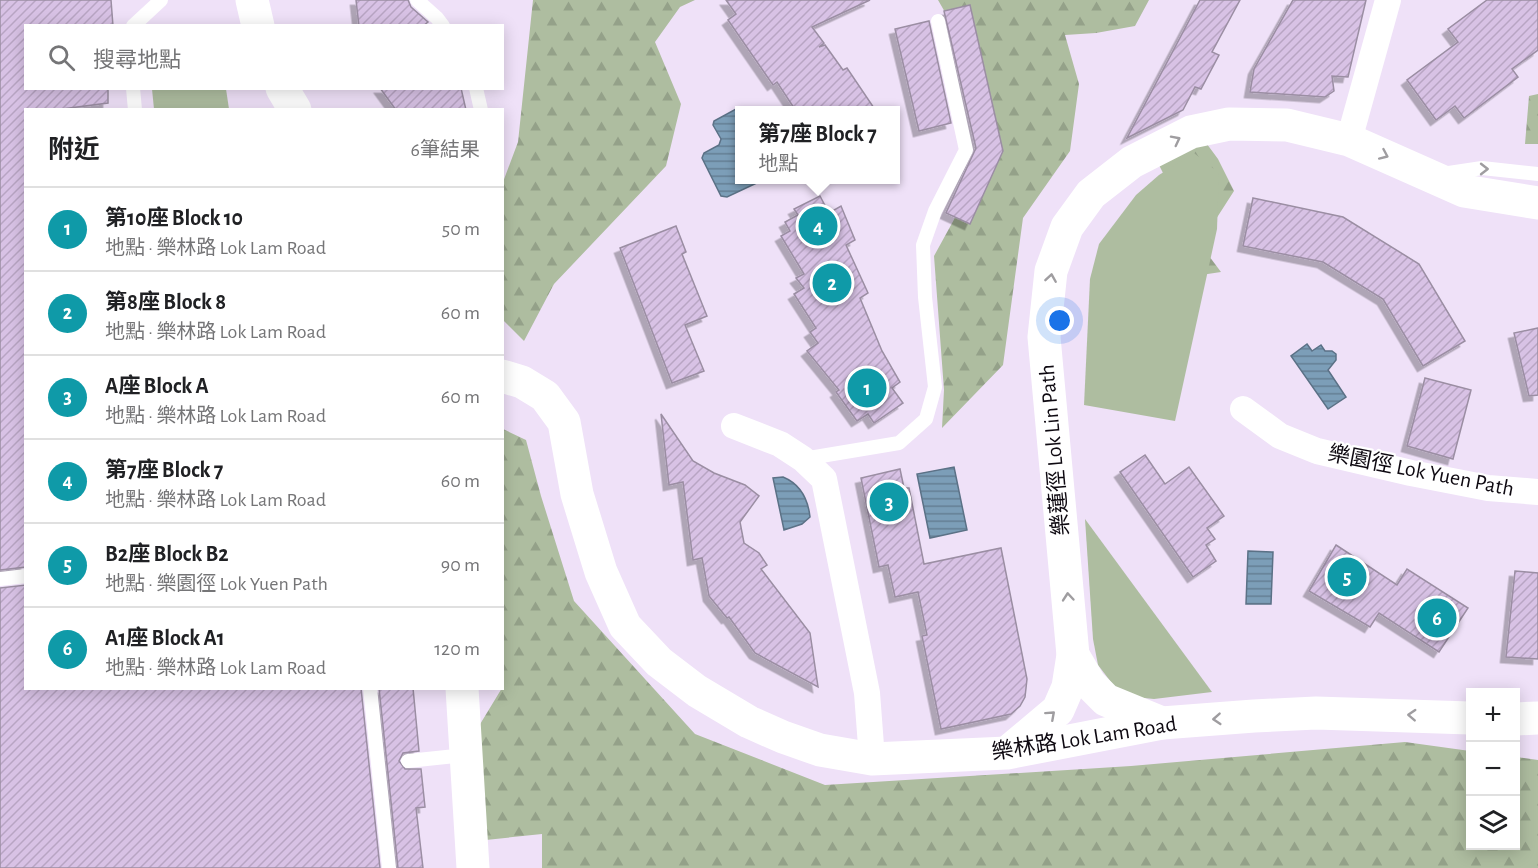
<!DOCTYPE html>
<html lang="zh-TW">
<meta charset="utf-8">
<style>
:root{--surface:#fff;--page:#f6f6f6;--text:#202124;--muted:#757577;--line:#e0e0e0;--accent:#db2777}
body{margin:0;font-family:"Alegreya Sans","Noto Sans TC",sans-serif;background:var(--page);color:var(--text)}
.controls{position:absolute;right:18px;bottom:18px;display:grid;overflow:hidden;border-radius:0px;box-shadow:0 3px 15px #0003}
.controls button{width:54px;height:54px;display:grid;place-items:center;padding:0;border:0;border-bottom:2px solid var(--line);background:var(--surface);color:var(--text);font:30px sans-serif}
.you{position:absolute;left:1060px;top:321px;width:21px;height:21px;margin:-15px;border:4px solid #fff;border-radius:50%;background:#1a73e8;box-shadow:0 0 0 9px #1a73e833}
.badge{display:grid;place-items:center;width:39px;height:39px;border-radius:50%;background:var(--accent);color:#fff;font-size:20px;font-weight:700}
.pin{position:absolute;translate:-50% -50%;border:3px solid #fff;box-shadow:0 2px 6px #0006}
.popup{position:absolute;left:735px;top:106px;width:165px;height:78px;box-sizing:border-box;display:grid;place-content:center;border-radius:0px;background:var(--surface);filter:drop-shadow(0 2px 4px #0005);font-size:20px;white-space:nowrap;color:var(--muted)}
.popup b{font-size:22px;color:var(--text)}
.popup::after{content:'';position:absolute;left:50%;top:100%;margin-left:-12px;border:12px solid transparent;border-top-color:var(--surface)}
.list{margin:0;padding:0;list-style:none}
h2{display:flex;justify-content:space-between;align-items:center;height:78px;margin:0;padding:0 24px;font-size:26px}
h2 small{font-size:20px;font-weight:400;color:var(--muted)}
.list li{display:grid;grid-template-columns:39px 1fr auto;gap:18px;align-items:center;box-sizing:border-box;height:84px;padding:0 24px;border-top:2px solid var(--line)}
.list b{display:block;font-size:22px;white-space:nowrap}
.list p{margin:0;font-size:20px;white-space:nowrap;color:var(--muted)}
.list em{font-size:20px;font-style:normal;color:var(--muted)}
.icon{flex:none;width:33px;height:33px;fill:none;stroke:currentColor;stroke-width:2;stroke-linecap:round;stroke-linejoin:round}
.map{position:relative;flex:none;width:1538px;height:868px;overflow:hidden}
.search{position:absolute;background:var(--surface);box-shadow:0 3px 15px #0003;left:24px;top:24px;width:480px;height:66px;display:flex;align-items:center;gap:15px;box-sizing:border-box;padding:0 21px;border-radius:0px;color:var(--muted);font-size:22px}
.panel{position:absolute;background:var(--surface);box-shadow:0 3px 15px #0003;left:24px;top:108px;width:480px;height:582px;border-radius:0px}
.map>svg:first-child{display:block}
.forest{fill:url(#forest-firs)}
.green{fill:#aebda0}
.water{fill:url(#water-rules);stroke:#5b7186;stroke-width:1.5}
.building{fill:url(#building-hatch);stroke:#9b8ea3;stroke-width:1.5;filter:url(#shadow)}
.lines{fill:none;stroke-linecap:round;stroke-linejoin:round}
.lane{stroke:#fff;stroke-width:14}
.street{stroke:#fff;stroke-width:26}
.secondary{stroke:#fff;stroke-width:33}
.oneway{stroke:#9f9da0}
.labels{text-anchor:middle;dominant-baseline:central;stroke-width:4.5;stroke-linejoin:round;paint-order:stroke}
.street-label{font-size:22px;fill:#0e0911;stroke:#fff}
</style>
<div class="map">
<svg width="1538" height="868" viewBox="0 0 1538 868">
<defs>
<pattern id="forest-firs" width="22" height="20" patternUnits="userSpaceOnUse" patternTransform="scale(1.5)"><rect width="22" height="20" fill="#aebda0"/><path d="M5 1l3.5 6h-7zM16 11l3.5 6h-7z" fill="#94a189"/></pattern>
<pattern id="water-rules" width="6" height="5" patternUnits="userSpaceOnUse" patternTransform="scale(1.5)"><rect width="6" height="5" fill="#7c9eb8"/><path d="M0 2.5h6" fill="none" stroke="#647f94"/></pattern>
<pattern id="building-hatch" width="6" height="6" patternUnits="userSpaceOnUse" patternTransform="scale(1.5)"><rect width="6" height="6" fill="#d8c2e5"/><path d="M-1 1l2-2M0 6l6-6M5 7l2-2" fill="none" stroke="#b8a5c3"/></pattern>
<filter id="shadow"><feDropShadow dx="-5.5" dy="5.5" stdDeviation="0" flood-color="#0004"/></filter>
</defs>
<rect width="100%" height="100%" fill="#efe1f8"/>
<g class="forest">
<path d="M533,0H695L680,7L655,42L681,104L666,166L554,284L524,341L503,320V182L518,142Z"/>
<path d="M938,0H1149L1135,26L1096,33L1065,35L1079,84L1070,151L1023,218L1003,365L942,428L944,390L934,256L979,174L969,54Z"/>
<path d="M1538,94V144H1525L1529,96Z"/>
<path d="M1204,140L1218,159L1234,191L1200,244L1221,272L1181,278L1174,195L1157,161Z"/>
<path d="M503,429L526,440L541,496L574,601L695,734L825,785L1131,766L1405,742L1470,751V846H1516V757L1538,760V868H542V834L476,841L465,749L502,688Z"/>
</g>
<g class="green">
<path d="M152,89H226L229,109H154Z"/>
<path d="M1194,153L1219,173L1217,229L1175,421L1084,405L1090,279L1099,244L1136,195L1159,175Z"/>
<path d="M1085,519L1212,692L1154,699L1134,697L1114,686L1098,665L1093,639Z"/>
</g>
<g class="water">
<path d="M736,109L741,110L740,180H763L727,197L721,196L702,158L704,153L719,145L721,139L713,125L714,121Z"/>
<path d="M1307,344L1312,351L1321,345L1325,351H1332L1336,354V360L1328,370L1346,397L1328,409L1291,356Z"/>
<path d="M954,467L967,530L930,538L917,474Z"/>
<path d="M783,477C800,484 808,499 810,517L802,524L784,530L773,478Z"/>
<path d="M1248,551L1273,552L1271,604H1246Z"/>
</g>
<g class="building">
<path d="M0,0H111L113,26H26V88H108V103L54,110H26V567L0,570Z"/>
<path d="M356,0H408L411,7L428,22L423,26H359Z"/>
<path d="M726,0H870L812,27L824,43L819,47L825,45L843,70L847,68L876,111H796L777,82L773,85L728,20L736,14Z"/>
<path d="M1200,0H1240L1212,52L1219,55L1201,89L1195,87L1183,110L1127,138Z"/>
<path d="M1293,0H1366L1348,77L1332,76L1334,91L1325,97L1250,92L1254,69Z"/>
<path d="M1487,0H1538V50L1512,69L1518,77L1464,118L1455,106L1436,120L1407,80L1458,42L1448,29Z"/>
<path d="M970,5L1003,151L970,224L946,213L976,148L944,11Z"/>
<path d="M929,21L951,123L919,131L895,29Z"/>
<path d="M380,88H461L466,110H396Z"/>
<path d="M820,196L829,213L841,206L855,240L846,245L868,293L860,298L882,351L900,382L892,388L903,403L874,423L868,414L857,421L836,392L839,390L807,351L818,343L810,332L816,328L794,294L804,288L796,278L804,274L781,236L790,231L785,222L798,215L794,209Z"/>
<path d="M1253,198L1343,217L1419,264L1465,341L1423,366L1383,299L1323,262L1243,246Z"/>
<path d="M676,226L686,252L682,254L707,316L685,325L704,371L672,383L620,248Z"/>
<path d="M1538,328V395L1529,396L1514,333Z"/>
<path d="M1425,378L1471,390L1453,459L1407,446Z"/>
<path d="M661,414L693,461L714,473L745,485L759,496L740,522L744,543L759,553L767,565L761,569L810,633L818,687L755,653L729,617L727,618L709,596L702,558L693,560L683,482L669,485Z"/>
<path d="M1145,455L1165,484L1189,467L1224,516L1207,528L1215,539L1206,545L1216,561L1193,577L1120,472Z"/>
<path d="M900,469L904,488H909L924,564L1001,548L1027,679L1025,697L1020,706L1011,714L941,729L922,636L927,635L918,592L895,597L888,565L879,567L861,478Z"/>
<path d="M1336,545L1397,585L1407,569L1468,608L1439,652L1379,613L1370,627L1309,591Z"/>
<path d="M1515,571L1538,573V659L1506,657Z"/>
<path d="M26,585V688H361L380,868H0V588Z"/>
<path d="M379,688H413L419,751L403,753L399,761L405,769H421L425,807L416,808L423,868H398Z"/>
</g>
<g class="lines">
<g class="lane">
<path d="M417,0L437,18L443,26"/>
<path d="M133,26L161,0"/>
<path d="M133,88L135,110"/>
<path d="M476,88L481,110"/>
<path d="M1442,174L1482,168L1538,174"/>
<path d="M803,459L899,443L926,419L935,387L925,297L923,245L935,211L966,150L938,21"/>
<path d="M0,579L26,576"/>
<path d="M370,688L389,868"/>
<path d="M408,761L465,755"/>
</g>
<g class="street">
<path d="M1349,140L1388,0"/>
<path d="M1243,409L1280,436L1317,451L1411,473L1488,488L1538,492"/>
<path d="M734,426L780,444L803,459L824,479L867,693L872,759"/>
</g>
<g class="secondary">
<path d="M252,0L258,26"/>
<path d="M282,88L295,110"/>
<path d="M502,376L522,382L545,396L564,422L577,494L601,572L625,626L659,662L697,691L749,722L783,737L820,750L872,759L1007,753L1162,723L1254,716L1316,713L1470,718"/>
<path d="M1073,655L1090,684L1106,700L1162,723"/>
<path d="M462,688L473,868"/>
<path d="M1516,719L1538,718"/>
<path d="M1008,752L1058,710L1068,687L1073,655L1044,337L1051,271L1067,227L1091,194L1132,162L1191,132L1229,124L1287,125L1349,140L1464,191L1538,203"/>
</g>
</g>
<defs><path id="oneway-chevron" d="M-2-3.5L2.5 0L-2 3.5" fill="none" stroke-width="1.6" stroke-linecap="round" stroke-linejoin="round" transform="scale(1.5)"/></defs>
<g class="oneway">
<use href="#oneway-chevron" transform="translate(1176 140) rotate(-27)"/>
<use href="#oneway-chevron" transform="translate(1384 155) rotate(24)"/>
<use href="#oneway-chevron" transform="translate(1484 169)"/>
<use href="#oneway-chevron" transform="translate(1051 278) rotate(-81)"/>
<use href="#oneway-chevron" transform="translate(1068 597) rotate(-95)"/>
<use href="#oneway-chevron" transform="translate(1051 715) rotate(-42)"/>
<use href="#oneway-chevron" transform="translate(1412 715) rotate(-177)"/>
<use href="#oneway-chevron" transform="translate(1217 719) rotate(176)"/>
</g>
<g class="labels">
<g class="street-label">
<text transform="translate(1054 450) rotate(-95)">樂蓮徑 Lok Lin Path</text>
<text transform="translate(1421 471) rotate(11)">樂園徑 Lok Yuen Path</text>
<text transform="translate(1084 738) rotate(-9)">樂林路 Lok Lam Road</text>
</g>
</g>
</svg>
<div class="controls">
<button>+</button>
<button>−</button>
<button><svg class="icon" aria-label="layers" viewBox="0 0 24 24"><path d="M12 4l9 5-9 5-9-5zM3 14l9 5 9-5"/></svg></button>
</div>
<div class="you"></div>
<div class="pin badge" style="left:867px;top:388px;background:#0f9aa8">1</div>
<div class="pin badge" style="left:832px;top:283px;background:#0f9aa8">2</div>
<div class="pin badge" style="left:889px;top:502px;background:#0f9aa8">3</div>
<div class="pin badge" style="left:818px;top:226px;background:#0f9aa8">4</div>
<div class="popup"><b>第7座 Block 7</b>地點</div>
<div class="pin badge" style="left:1347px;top:577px;background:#0f9aa8">5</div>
<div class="pin badge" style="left:1437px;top:618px;background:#0f9aa8">6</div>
<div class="search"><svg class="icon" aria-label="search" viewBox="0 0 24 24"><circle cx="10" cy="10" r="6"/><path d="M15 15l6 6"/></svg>搜尋地點</div>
<section class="panel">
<h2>附近<small>6筆結果</small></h2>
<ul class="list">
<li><span class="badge" style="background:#0f9aa8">1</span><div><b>第10座 Block 10</b><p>地點 · 樂林路 Lok Lam Road</p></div><em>50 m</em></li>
<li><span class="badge" style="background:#0f9aa8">2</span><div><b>第8座 Block 8</b><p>地點 · 樂林路 Lok Lam Road</p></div><em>60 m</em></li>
<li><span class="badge" style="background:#0f9aa8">3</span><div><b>A座 Block A</b><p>地點 · 樂林路 Lok Lam Road</p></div><em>60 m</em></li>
<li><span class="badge" style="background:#0f9aa8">4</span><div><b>第7座 Block 7</b><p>地點 · 樂林路 Lok Lam Road</p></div><em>60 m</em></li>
<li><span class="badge" style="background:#0f9aa8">5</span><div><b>B2座 Block B2</b><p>地點 · 樂園徑 Lok Yuen Path</p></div><em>90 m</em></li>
<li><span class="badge" style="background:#0f9aa8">6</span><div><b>A1座 Block A1</b><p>地點 · 樂林路 Lok Lam Road</p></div><em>120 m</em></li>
</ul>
</section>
</div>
